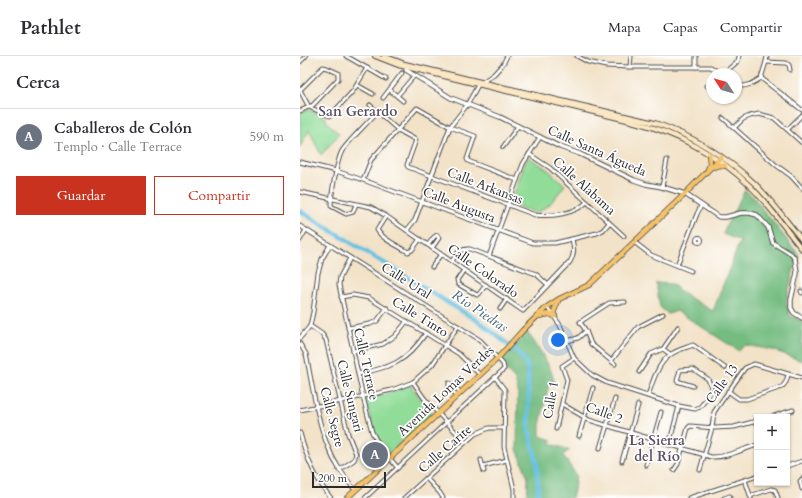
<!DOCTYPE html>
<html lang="es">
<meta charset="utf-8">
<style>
:root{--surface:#fff;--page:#f2f2f3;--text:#2b2b33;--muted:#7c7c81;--line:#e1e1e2;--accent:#c8321e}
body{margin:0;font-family:Cardo,serif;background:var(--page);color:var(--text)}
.controls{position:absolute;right:12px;bottom:12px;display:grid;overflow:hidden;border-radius:0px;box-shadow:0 1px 3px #0004}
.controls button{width:36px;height:36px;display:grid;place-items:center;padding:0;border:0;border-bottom:1px solid var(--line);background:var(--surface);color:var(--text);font:20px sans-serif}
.compass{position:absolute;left:406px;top:12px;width:36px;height:36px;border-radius:50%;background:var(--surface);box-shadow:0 1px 3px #0004;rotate:306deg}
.scale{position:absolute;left:12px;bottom:10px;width:74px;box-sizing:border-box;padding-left:4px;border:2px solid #2b2b2b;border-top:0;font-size:11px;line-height:14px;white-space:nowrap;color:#2b2b2b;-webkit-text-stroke:3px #fff;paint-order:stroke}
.you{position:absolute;left:258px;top:284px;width:14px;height:14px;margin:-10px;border:3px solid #fff;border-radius:50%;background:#1a73e8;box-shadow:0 0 0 6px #1a73e833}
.badge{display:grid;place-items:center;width:26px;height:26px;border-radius:50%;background:var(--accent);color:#fff;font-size:13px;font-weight:700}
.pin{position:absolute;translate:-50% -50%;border:2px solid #fff;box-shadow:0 1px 4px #0006}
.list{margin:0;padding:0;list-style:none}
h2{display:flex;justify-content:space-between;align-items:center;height:52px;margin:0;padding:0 16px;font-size:17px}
h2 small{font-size:13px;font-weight:400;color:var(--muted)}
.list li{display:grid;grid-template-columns:26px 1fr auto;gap:12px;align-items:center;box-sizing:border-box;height:56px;padding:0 16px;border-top:1px solid var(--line)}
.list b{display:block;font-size:15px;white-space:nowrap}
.list p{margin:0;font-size:13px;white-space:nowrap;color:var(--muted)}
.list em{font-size:13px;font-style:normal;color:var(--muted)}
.actions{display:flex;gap:8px;padding:12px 16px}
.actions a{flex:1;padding:9px 0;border:1px solid var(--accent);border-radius:0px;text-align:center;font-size:14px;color:var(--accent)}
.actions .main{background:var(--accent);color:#fff}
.map{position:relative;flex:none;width:502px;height:442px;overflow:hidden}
header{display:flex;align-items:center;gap:24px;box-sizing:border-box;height:56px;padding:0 20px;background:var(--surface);border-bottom:1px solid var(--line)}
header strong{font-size:19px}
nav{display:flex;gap:22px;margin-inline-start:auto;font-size:14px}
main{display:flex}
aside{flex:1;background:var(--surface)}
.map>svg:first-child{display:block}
.green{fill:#90dc98;stroke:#5e8462}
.forest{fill:#74bc80;stroke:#507456}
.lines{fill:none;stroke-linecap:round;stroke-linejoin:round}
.river{stroke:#64c0e2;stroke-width:4.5}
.minor-casing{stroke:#494642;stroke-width:5}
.tertiary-casing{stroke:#494642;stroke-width:5.5}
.secondary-casing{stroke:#494642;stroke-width:6}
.primary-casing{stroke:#494642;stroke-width:6}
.minor{stroke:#fff;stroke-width:3}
.tertiary{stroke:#fff;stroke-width:3.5}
.secondary{stroke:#fbe7c3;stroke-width:4}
.primary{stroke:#f4c26a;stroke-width:4.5}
.labels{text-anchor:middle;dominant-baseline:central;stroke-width:3.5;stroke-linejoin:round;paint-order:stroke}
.street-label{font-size:13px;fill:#2b2b2b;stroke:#fff}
.neighbourhood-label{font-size:14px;font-weight:bold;fill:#5c5164;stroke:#fff}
.water-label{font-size:14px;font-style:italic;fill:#3f5f6b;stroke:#fff}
</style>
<header>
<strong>Pathlet</strong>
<nav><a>Mapa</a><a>Capas</a><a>Compartir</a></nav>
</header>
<main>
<aside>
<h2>Cerca<small></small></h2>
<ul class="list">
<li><span class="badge" style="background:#6b7280">A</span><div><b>Caballeros de Colón</b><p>Templo · Calle Terrace</p></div><em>590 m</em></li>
</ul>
<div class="actions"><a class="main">Guardar</a><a>Compartir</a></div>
</aside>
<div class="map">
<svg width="502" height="442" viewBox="0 0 502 442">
<rect width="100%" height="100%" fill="#fff"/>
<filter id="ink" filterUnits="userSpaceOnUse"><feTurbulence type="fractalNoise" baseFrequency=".025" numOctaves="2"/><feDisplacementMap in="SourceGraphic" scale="8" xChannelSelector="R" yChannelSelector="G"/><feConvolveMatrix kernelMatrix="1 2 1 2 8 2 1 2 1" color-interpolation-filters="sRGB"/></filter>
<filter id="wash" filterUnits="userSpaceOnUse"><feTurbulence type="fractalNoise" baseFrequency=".012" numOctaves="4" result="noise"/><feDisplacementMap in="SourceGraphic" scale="16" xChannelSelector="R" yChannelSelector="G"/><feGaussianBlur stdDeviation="0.9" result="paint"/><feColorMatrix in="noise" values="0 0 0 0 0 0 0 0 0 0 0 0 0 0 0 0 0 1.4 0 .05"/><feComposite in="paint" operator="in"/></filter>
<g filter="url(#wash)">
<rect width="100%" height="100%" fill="#f2e2c7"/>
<g class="green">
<path d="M10,54L25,61L27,66L39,78L21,99L9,74L0,91V58L3,55Z"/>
<path d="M229,101L248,114L265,129L250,148L237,157L211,148V147L225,107Z"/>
<path d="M110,329L120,342L133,357L88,398C74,382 71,363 65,342L83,339Z"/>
</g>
<g class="forest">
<path d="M445,134L453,141L499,199L493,216L486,246L490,260L502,265V305L473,294L445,289L439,295L377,255L368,258L360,251L356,227L372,228L385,239L413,255L440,185L423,178L426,170Z"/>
<path d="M227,276C236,288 254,313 254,328L249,327L240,369V380L251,384V388L270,394L263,399L276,419C274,427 275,434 272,442H227L228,422L217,393L218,335L215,324L206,314L207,311L202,304Z"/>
</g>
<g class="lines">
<path class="river" d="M0,155L181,267L220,298L227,309L228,315L229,374L237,407L238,436L237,442"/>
</g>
</g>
<g filter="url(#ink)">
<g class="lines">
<defs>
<g id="minor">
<path d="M46,0L86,23"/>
<path d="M277,0L288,6L306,10L330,11H411L421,18"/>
<path d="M396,0V11"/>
<path d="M0,6L6,0"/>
<path d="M466,6L486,7L489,9L490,14"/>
<path d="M330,11L331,0"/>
<path d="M423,18L438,5L439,0"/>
<path d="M461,22L502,54"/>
<path d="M461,22L466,6L467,0"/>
<path d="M57,29L73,38"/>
<path d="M436,29C446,32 453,27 461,22"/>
<path d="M407,30L412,26"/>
<path d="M0,34L23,11L27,12L38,17V23L13,49L0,55"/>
<path d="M0,34L9,51L27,59L30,60L53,35L67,12"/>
<path d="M90,34L103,45"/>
<path d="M97,40L114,20"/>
<path d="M83,42L102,17"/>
<path d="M70,49L98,74L116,84L107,109L108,111L235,159C251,161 275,158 287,146"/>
<path d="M423,62L476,109L491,120L502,132"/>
<path d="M434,72L443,63L450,60L459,58L474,62L502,87"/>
<path d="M488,73L502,59"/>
<path d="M203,91L218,70"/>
<path d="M229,98L250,112L324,180"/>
<path d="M0,106L36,115L63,124L233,187H255L297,177L303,174L309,167"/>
<path d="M63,124L71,104L117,52L150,71L175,80L167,103L168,105L217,124"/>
<path d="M362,131L367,104"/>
<path d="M0,136L71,151L86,160L223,255L270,206C275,198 274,192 272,183"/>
<path d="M56,148L53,156L46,158L31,150C31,139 37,104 42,95C51,82 67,68 77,56"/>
<path d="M86,160L77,174C83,184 99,190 108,196L112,194L120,183"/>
<path d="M0,170L180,284L203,308L204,313L65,442"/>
<path d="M107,174L115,164L150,71L167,49L178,29L194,18L203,8L207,0"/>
<circle cx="399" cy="184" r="2.5"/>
<path d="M0,184L6,174"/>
<path d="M334,186L351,199L391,215"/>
<path d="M128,189L134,181L137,179L139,182L132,192"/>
<path d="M189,200L223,108L240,81"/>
<path d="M50,202L40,221L39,229L63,341L72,376L80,391L98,412"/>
<path d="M152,205C157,198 160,192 170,193L236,218L247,228"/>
<path d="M377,209L397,158L401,150"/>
<path d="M132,211L141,198"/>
<path d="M164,214L157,224L158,228L177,239L179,238L186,229"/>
<path d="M501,235L502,237"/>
<path d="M41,241L53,239L69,242L159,298L180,319"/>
<path d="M247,251L260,269L274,302L292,319L307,327L379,350L395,353L400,351L407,342L411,331L408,323L393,313L380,314L377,325L393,330"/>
<path d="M200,253L207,243"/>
<path d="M10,270L22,278L26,284L48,378L56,398L54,404L39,414"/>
<path d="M48,272L70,268L77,265L87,252"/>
<path d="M286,275L291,288L315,308"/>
<path d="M0,282L10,270L13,256L18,217L22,203L30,189"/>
<path d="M267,285L278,282L286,275L280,266L309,247L325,246"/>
<path d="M0,288L6,298C12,327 17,366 29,393C35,409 45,421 55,434"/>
<path d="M53,295L83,288L95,280L107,265"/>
<path d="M370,298L363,293L378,271"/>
<path d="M311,305L338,271L363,258"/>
<path d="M339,316L351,298L363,293"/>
<path d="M58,318C91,311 106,307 126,277"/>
<path d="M195,321L205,334L204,391L214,433V442"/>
<path d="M113,326L124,342L165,386"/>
<path d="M428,335L439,343H447L482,331L486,326L488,319"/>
<path d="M157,340L149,331V327L152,328L161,337"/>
<path d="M348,340C352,327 358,307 370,299C376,294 386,292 393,289L425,312"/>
<path d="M262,348L289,364L411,401C426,402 443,393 457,389"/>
<path d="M0,354L92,334L113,326L132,309L158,270"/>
<path d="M471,361L493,354"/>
<path d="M256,373L267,324L262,310L274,302"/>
<path d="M0,377C6,401 15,423 31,442"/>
<path d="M279,380L293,332"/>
<path d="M369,389L379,350"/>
<path d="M300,392L315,343"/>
<path d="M181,404L184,415"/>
<path d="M322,405L338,349"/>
<path d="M346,409L361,356"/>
<path d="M183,410L207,404"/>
<path d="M487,410L502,405"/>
<path d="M374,414L378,408L388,372L390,370L415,372L434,371L457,365"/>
<path d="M400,414L412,372L414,356L445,312L454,308L502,322"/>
<path d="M126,422L140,437L143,442"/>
<path d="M502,423L500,425L502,433"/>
<path d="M445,424L451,442"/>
<path d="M450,440L471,433L475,434L478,442"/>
<path d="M104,442L175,378L189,372H204"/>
<path d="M389,442L457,420"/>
<path d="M424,442L430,440"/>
</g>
<path id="tertiary" d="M106,14L151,42L200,61L260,91L280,98L334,124L346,128L362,131L385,138L419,161H426L441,157H450L457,159L468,171L473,187L491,198L495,203L497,217L491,244V252L494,257L502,262"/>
<g id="secondary">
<path d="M75,0L98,9L331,65C375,76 419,99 451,131C470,150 485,173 502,193"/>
<path d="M84,0L105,8L355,67C390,79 425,100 453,126C471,143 486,165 502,184"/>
</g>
<g id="primary">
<path d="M413,111L420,109L425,110"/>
<path d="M408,113L410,108L409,99"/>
<path d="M253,258L258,245"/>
<path d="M239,260L249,258L255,260"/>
<path d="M47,442L198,302L223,274L247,251L259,243L289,229L385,138L421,101"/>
</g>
</defs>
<use href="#minor" class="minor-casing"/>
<use href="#tertiary" class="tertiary-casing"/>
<use href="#secondary" class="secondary-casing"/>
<use href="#primary" class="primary-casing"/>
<use href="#minor" class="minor"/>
<use href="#tertiary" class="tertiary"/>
<use href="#secondary" class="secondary"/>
<use href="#primary" class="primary"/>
</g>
</g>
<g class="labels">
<g class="street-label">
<text transform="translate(297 95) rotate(24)">Calle Santa Águeda</text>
<text transform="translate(185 130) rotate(21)">Calle Arkansas</text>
<text transform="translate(284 130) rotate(42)">Calle Alabama</text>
<text transform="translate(159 149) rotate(21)">Calle Augusta</text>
<text transform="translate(183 215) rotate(35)">Calle Colorado</text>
<text transform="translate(106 225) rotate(32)">Calle Ural</text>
<text transform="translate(120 261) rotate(32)">Calle Tinto</text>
<text transform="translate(66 308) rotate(77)">Calle Terrace</text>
<text transform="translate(422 328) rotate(-54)">Calle 13</text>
<text transform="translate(146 335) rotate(-43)">Avenida Lomas Verdes</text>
<text transform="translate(50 340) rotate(76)">Calle Sungari</text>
<text transform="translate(251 344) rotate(-80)">Calle 1</text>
<text transform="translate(304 357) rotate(20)">Calle 2</text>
<text transform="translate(32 361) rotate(75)">Calle Segre</text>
<text transform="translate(145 393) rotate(-41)">Calle Carite</text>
</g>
<g class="neighbourhood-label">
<text x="58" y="55">San Gerardo</text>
<text x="357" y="384">La Sierra<tspan x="357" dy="16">del Río</tspan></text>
</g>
<g class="water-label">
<text transform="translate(180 255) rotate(34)">Río Piedras</text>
</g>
</g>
</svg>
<div class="controls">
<button>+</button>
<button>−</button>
</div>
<svg class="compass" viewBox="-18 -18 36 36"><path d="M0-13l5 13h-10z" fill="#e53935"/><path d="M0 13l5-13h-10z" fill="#7c7c81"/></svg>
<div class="scale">200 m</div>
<div class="you"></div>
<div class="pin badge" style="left:75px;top:399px;background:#6b7280">A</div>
</div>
</main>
